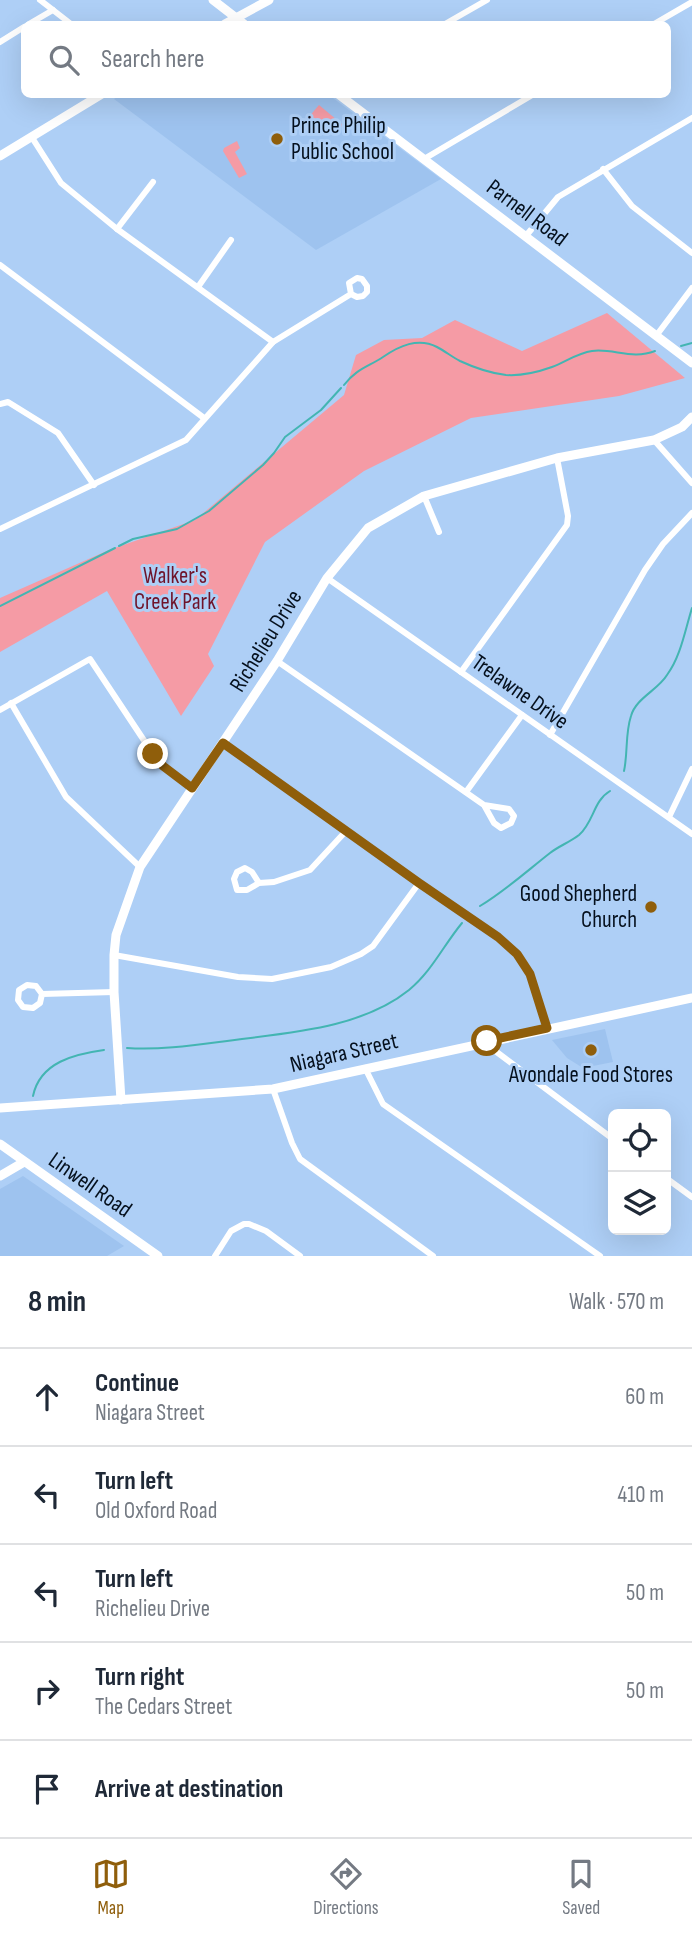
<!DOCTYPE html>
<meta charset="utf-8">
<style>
:root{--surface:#fff;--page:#f6f6f7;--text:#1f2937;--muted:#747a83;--line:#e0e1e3;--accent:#8f5e0b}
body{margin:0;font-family:"Sofia Sans Condensed",sans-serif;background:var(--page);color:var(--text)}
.controls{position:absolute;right:21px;bottom:21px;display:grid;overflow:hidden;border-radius:10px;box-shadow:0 7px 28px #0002}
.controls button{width:63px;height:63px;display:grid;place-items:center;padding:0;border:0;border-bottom:2px solid var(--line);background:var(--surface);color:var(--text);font:35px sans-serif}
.stop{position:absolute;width:21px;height:21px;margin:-16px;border:5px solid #8f5e0b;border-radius:50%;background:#fff}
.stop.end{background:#8f5e0b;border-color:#fff;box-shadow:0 2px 7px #0008}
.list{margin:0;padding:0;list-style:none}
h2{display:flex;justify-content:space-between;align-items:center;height:91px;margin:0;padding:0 28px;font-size:30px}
h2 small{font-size:23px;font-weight:400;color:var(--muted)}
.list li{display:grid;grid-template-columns:46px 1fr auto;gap:21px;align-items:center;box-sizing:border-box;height:98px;padding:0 28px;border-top:2px solid var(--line)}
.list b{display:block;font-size:26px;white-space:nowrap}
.list p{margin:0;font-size:23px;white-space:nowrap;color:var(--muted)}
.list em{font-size:23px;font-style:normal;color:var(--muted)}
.icon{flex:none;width:38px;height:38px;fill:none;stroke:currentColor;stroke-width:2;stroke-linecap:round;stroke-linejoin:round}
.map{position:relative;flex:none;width:692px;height:1256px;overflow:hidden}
.search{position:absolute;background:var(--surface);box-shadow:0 7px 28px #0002;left:21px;right:21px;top:21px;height:77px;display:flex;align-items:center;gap:18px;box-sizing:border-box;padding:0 24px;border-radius:10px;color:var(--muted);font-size:26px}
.sheet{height:581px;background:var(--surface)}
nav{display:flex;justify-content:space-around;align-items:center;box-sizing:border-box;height:98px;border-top:2px solid var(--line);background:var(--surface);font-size:19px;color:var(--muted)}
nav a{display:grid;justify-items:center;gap:4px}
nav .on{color:var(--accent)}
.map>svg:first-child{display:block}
.built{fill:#9ec3ef}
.green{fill:#f59ba5}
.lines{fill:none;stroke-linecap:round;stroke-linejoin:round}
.stream{stroke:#43b5b2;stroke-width:2}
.street{stroke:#fff;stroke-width:6}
.secondary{stroke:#fff;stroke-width:9}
.route{stroke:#8f5e0b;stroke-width:9}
.poi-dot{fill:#8f5e0b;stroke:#aecff6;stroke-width:2.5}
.labels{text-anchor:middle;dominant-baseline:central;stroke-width:6;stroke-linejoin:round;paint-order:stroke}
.poi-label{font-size:23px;fill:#05101d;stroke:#aecff6;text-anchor:start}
.street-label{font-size:23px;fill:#05101d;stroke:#aecff6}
.park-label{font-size:23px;fill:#6f132a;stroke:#aecff6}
</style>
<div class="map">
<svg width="692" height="1256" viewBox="0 0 692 1256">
<rect width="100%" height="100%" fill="#aecff6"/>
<g class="built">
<path d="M122,94L329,95L441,179L316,250L114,99Z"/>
<path d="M605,1029L613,1062L583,1068L567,1058L552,1040Z"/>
<path d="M23,1176L124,1246L107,1256H0V1189Z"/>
</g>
<g class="green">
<path d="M319,105L343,125L337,132L326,123L321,128L308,118Z"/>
<path d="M237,141L240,148L235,152L247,174L239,178L223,151L224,148Z"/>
<path d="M607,313L685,378L619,396L471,418L364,471L265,542L208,654L214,666L181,716L107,591L0,652V598L109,550L195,520L344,395L356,355L384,340L422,338L455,320L522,351Z"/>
</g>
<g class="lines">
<g class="stream">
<path d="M681,346L692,343"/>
<path d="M344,385C356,369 368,367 383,357C399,346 418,337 437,347C445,351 452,357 460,361C475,368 489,373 506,375C521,376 538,372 552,367C566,362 577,353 592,351C613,348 632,360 655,351"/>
<path d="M119,546L133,539L177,529L209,511L263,465L274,453L285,437L321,410L341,388"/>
<path d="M0,606L115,548"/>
<path d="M624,771C628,753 625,734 631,716C636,698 658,690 667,675C681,656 685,630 692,608"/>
<path d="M480,906C505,891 527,871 550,853C559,846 570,842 579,835C594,822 593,801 610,791"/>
<path d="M127,1048C157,1050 189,1046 219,1042C280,1033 358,1031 409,990C432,971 443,946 462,923"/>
<path d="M33,1096C40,1062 75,1054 104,1050"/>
</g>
<g class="street">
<path d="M40,0L71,24"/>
<path d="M29,24L53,10"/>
<path d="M445,24L487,0"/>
<path d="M654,24L692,2"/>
<path d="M0,42L24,27"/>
<path d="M31,136L61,183L117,229L273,342"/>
<path d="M424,159L534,94"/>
<path d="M603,169L632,206L692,253"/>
<path d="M117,229L153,182"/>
<path d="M525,237L558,197L692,118"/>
<path d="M0,265L204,418"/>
<path d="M198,287L231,240"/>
<path d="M656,336L692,288"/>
<path d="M0,404L8,402L58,433L94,485"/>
<path d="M654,440L692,483"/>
<path d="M424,496L439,532"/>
<path d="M0,529L186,440L273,342L351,294L357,297L363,296L367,292V286L362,279L357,278L349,283L351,294"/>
<path d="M327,578L692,834"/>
<path d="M277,661L484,805L494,823L501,828L511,823L514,816L509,809L484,805"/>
<path d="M461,672L567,525L568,516L557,458"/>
<path d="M11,703L66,797L140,867"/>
<path d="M0,710L90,659L153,754L163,766L192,788"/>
<path d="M550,735L645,570L663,544L692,513"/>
<path d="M223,743L419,883L498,937L517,954L530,974L547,1028"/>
<path d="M466,792L522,715"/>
<path d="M669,817L692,769"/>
<path d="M259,883L247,890H237L234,879L237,872L245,868L252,872L259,883L274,882L310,870L346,831"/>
<path d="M114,955L238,977L272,979L331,967L361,954L373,946L419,883"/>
<path d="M42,994L40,1003L33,1008L23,1007L18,1000L19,990L27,985L36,986L42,994L114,992"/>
<path d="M487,1041L494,1050L613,1139"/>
<path d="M365,1068L383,1104L600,1256"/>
<path d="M273,1089L292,1143L300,1159L433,1256"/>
<path d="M666,1178L692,1197"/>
<path d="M215,1256L231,1231L244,1224H249L266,1231L300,1256"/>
</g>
<g class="secondary">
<path d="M213,0L244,24"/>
<path d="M225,24L269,0"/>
<path d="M338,94L692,363"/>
<path d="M0,156L102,94"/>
<path d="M121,1100L114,992V955L116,935L140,867L277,661L327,578L368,528L424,496L557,458L654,440L682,427L692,417"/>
<path d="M0,1108L273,1089L692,998"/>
<path d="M0,1144L158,1256"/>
<path d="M0,1176L24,1162"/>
</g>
</g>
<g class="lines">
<path class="route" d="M153,754L163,766L192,788L223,743L419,883L498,937L517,954L530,974L547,1028L487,1041"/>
</g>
<g class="poi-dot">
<circle cx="277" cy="139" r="7"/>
<circle cx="651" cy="907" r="7"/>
<circle cx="591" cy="1050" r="7"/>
</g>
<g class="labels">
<g class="poi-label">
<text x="291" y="126">Prince Philip<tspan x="291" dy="26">Public School</tspan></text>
<text x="637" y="894" text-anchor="end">Good Shepherd<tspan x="637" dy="26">Church</tspan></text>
<text x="591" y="1075" text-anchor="middle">Avondale Food Stores</text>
</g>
<g class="street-label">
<text transform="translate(527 213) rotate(37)">Parnell Road</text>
<text transform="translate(266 641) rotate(-58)">Richelieu Drive</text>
<text transform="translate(520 692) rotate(35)">Trelawne Drive</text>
<text transform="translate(344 1053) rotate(-13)">Niagara Street</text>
<text transform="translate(90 1185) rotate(35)">Linwell Road</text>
</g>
<g class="park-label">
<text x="175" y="576">Walker's<tspan x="175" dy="26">Creek Park</tspan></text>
</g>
</g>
</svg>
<div class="controls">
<button><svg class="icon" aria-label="locate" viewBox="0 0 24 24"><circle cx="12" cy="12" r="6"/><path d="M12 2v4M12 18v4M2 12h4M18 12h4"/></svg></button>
<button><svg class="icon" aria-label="layers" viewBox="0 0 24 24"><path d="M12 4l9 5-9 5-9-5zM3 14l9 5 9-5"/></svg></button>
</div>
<div class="stop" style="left:487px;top:1041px"></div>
<div class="stop end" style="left:153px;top:754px"></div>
<div class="search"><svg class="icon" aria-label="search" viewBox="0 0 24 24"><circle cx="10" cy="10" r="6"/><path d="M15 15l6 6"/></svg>Search here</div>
</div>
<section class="sheet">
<h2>8 min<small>Walk · 570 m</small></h2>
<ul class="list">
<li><svg class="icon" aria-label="ahead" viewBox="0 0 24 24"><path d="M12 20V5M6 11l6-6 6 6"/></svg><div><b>Continue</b><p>Niagara Street</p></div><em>60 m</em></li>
<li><svg class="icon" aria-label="left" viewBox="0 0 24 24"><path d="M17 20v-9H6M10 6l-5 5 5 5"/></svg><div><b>Turn left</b><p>Old Oxford Road</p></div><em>410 m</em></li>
<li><svg class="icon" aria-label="left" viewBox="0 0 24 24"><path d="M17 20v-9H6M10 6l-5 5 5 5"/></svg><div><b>Turn left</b><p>Richelieu Drive</p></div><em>50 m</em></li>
<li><svg class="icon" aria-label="right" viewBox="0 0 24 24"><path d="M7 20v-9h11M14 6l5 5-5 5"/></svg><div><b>Turn right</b><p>The Cedars Street</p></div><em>50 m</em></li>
<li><svg class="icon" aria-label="arrive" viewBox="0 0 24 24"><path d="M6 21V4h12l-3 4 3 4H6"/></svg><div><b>Arrive at destination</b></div></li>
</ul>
</section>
<nav>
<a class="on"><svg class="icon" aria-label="map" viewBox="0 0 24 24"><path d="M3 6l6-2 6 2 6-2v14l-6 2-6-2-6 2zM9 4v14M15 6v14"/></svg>Map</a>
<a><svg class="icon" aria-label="directions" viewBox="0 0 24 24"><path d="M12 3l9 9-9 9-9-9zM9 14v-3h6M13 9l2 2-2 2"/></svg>Directions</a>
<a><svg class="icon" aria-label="saved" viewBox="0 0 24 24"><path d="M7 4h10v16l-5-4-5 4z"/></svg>Saved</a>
</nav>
